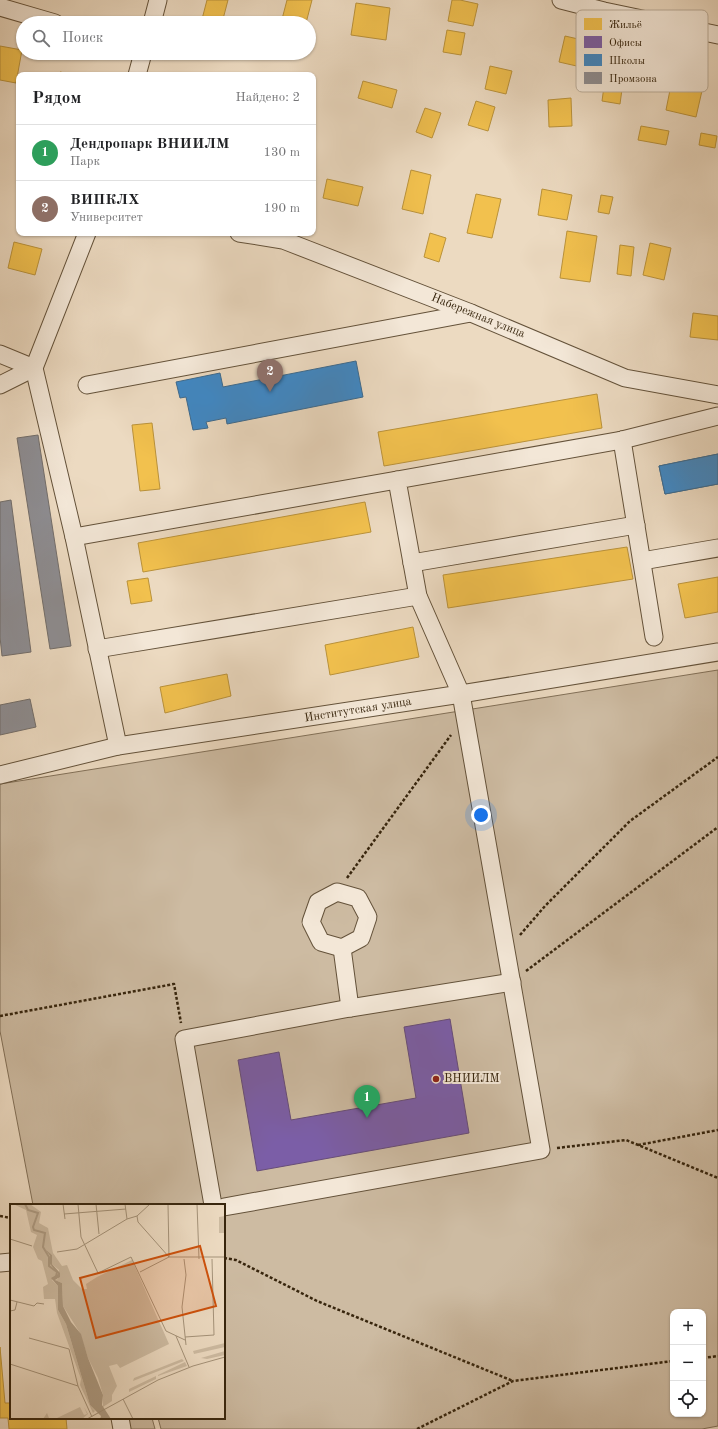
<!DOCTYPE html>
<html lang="ru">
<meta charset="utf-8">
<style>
:root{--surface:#fff;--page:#f2f2f2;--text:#202124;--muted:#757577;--line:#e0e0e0;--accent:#b45309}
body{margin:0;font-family:"Old Standard TT",serif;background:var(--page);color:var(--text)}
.controls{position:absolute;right:12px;bottom:12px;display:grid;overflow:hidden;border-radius:8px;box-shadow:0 1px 3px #0004}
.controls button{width:36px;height:36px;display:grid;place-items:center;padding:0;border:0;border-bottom:1px solid var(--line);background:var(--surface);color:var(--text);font:20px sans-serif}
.you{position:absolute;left:481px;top:815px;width:14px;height:14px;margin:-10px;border:3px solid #fff;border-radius:50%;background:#1a73e8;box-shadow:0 0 0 6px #1a73e833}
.badge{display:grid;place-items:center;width:26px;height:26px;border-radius:50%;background:var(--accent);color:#fff;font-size:13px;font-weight:700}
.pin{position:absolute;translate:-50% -33px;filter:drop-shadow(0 1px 2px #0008)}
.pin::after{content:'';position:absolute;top:21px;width:14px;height:12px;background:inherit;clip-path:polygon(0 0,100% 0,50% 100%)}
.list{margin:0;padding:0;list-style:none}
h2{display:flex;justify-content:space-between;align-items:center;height:52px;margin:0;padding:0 16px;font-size:17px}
h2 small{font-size:13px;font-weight:400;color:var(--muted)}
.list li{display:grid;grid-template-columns:26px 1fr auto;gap:12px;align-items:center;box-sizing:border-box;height:56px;padding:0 16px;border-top:1px solid var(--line)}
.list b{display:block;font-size:15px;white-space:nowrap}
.list p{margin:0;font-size:13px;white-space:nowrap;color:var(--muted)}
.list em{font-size:13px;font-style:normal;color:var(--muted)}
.icon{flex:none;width:22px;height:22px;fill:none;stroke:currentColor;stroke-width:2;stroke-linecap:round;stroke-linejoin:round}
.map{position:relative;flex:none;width:718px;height:1429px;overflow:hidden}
.search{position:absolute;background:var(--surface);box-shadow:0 1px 3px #0004;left:16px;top:16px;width:300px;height:44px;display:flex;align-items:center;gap:10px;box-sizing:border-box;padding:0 14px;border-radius:22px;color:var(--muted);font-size:15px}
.panel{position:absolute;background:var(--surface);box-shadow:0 1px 3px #0004;left:16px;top:72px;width:300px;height:164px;border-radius:8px}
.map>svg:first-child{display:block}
.green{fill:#cdbba2;stroke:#827058;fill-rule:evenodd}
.homes{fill:#f2c14e;stroke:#ba923a}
.offices{fill:#7b5ea7;stroke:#674d79}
.schools{fill:#3f88c5;stroke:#3d6a8e}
.industry{fill:#8d8d92;stroke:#736e6a}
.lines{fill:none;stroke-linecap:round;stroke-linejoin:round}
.minor-casing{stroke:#64523a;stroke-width:19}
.path{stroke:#37250d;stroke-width:2.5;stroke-dasharray:3 2;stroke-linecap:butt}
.minor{stroke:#f3e7d7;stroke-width:17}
.poi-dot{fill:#8f2418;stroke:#f3e7d7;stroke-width:1.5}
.labels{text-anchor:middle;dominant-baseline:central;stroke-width:4;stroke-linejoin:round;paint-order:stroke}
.street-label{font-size:12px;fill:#37250d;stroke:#f3e7d7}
.poi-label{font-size:12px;fill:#37250d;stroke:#f3e7d7;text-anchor:start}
.inset-river{fill:none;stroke:#ae9c84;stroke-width:2}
.inset-road{fill:none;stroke:#a49279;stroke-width:1}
.view{fill:#cd510c;fill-opacity:0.15;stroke:#cd510c;stroke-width:2}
.inset-edge{fill:none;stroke:#37250d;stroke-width:2}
.key{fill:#f3e7d7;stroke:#bbad9a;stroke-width:1}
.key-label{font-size:11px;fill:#37250d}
</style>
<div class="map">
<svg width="718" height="1429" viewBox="0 0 718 1429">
<rect width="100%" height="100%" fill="#ecdac1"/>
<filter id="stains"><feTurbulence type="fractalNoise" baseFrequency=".005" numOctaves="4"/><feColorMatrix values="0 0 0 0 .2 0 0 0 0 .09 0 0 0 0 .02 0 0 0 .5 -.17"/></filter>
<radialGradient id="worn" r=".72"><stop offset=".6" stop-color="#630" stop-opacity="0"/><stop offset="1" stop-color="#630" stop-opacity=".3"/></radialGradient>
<g class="green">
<path d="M718,670V1426L702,1429H161L158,1418H224V1205H33L0,1031V784ZM673,1312H703V1414H673Z"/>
<path d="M126,1418H152L155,1429H127Z"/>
</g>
<g class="homes">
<path d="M207,0H228L222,23H201Z"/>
<path d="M287,0H312L306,23H281Z"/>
<path d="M452,0H460L478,4L473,26L448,21Z"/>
<path d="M356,3L390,8L386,40L351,35Z"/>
<path d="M447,30L465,33L461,55L443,52Z"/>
<path d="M565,36L587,41L581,67L559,62Z"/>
<path d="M0,46L22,50L16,83L0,80Z"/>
<path d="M490,66L512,71L506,94L485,89Z"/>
<path d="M60,72L75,75H60Z"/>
<path d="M673,75L704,82L696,117L666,110Z"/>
<path d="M605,79L623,82L620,104L602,101Z"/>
<path d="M363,81L397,90L392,108L358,98Z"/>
<path d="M571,98L572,126L549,127L548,100Z"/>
<path d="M476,101L495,107L488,131L468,125Z"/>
<path d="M425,108L441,113L432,138L416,132Z"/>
<path d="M641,126L669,131L666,145L638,140Z"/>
<path d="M701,133L717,136L715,148L699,145Z"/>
<path d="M411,170L431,175L423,214L402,209Z"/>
<path d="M327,179L363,187L358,206L323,198Z"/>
<path d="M542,189L572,195L567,220L538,215Z"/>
<path d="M476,194L501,199L492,238L467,233Z"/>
<path d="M601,195L613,197L609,214L598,212Z"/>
<path d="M567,231L597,236L590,282L560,278Z"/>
<path d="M430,233L446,238L439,262L424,257Z"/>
<path d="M14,242L42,249L35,275L8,268Z"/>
<path d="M650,243L671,248L664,280L643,275Z"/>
<path d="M620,245L634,247L631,276L617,274Z"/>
<path d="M693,313L718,316V340L690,337Z"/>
<path d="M597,394L602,428L384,466L378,432Z"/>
<path d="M152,423L160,489L140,491L132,425Z"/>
<path d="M365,502L371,532L143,572L138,543Z"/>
<path d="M627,547L633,579L448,608L443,575Z"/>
<path d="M718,577V612L685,618L678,584Z"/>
<path d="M148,578L152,601L131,604L127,581Z"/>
<path d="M413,627L419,657L330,675L325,645Z"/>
<path d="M227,674L231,696L165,713L160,687Z"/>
<path d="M0,1347L5,1403H11V1418H66L67,1429H9L8,1418H0Z"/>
</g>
<path class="offices" d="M450,1019L469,1133L257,1171L238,1060L279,1052L291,1120L416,1098L404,1027Z"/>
<g class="schools">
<path d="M356,361L363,397L227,424L226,418L206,422L208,428L193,430L186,397L180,398L176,382L220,373L223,387Z"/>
<path d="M718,454V484L665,494L659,466Z"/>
<path d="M718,454V484L665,494L659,466Z"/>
</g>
<g class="industry">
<path d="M38,435L71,646L50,649L17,438Z"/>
<path d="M11,500L31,652L2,656L0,637V502Z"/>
<path d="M30,699L36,727L0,735V705Z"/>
</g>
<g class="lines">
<defs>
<g id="minor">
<path d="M561,0L604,11L718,35"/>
<path d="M0,7L55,23"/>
<path d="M152,23L158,0"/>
<path d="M137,75L143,53"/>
<path d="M87,233L34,368L74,537L118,746"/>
<path d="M239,233L283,240L471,313L625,378L718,395"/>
<path d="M0,354L34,368"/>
<path d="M0,385L34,368"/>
<path d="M87,385L471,313"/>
<path d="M622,440L654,637"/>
<path d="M74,537L397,480"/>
<path d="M642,561L718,548"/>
<path d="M412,563L636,525"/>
<path d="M97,649L418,596"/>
<path d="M0,775L118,746L461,694L718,652"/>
<path d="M337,892L358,898L368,917L361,938L342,948L321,942L311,922L318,902Z"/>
<path d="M342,948L350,1008"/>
<path d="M213,1205L184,1039L350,1008L512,982"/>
<path d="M224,1207L541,1150L461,694L418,596L397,480L622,440L718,416"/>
<path d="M0,1263L11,1262"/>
<path d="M120,1418L122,1429"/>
</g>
</defs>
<use href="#minor" class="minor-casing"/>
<g class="path">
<path d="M347,878L451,735"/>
<path d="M520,935L545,906L630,821L718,757"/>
<path d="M526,971L718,827"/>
<path d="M0,1016L174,984L181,1023"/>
<path d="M638,1145L718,1130"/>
<path d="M557,1148L626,1140L718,1178"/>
<path d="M0,1216L11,1218"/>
<path d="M224,1258L236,1260L317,1301L513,1381"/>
<path d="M703,1358L718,1356"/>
<path d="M417,1429L513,1381L673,1361"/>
</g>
<use href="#minor" class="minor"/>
</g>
<circle class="poi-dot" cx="436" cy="1079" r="4"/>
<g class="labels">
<g class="street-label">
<text transform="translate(478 316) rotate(22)">Набережная улица</text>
<text transform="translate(358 710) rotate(-9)">Институтская улица</text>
</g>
<g class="poi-label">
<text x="444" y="1079">ВНИИЛМ</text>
</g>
</g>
<g transform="translate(10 1204)">
<rect width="215" height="215" fill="#ecdac1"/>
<path d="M3,0H20L31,8L29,19L38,24L43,49L52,62L57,61L63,76L72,85H77L76,80L87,73L122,56L159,140L110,164L107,160L99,162L107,182L102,191V197L93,203V191L88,174L78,154L70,129L53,102L52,79L45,76L48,75L49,66L42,60V51L37,49L40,52L41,61L48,71L42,76L48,82V106L56,120L80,201L85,207L83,209L70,181L71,175L47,109L45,95H34L33,83L38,80L32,57L28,55L23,43L27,31L21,28L16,6ZM215,12V29H209V13ZM215,139V143L184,150L183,147ZM215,147V151L197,155L191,154ZM172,155L174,157L123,177L124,174ZM175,158L177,162L148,172V171ZM146,172V175L119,188V185ZM70,203L74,211L77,210L74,203L78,210L72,215H33L37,209L39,214H47Z" fill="#cdbba2"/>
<path d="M36,46L42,51V60L50,69V73L45,76L52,79L53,102L61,118L71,130L78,154L93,191L92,201L101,215H90L91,212L80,201L56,120L48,106V82L41,74L48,70L40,60V52Z" fill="#ae9c84"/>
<path class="inset-river" d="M15,0L18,6L28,9L23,23L24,26L35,29L33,43L39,53V62L47,68L46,73"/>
<path class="inset-road" d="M53,0L55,15M68,0L71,33L88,69L121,53L156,127L175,136M86,0L89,30M115,0L117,15M158,0L159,53M187,0L189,55M54,10L116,5M127,12L128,18L159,53M127,12L140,0M0,35L22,42M47,48L67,45L117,15L127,12M174,55L176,71L172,103L176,141M130,68L159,53H215M0,96L24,102L27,99L34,100M0,107L5,106L7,98M166,132L179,163M175,133L204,131L202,55M19,134L59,145L68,182M0,160L68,182L82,213M113,195L123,215M77,215L148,176L183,162L215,153"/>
<path class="view" d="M190,42L206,102L86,134L70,74Z"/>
<rect width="215" height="215" class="inset-edge"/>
</g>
<rect x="576" y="10" width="132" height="82" rx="6" class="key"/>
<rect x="584" y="18" width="18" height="12" fill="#f2c14e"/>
<rect x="584" y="36" width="18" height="12" fill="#7b5ea7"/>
<rect x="584" y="54" width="18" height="12" fill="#3f88c5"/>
<rect x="584" y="72" width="18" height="12" fill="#8d8d92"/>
<g class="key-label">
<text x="609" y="28">Жильё</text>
<text x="609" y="46">Офисы</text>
<text x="609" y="64">Школы</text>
<text x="609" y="82">Промзона</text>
</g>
<rect width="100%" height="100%" filter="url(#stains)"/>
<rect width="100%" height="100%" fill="url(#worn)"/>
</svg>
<div class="controls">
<button>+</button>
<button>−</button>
<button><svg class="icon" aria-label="locate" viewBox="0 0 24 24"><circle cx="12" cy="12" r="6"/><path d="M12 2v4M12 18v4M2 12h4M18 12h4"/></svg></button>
</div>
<div class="you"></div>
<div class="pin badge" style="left:367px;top:1118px;background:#2e9e5b">1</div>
<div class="pin badge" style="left:270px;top:392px;background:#8d6e63">2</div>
<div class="search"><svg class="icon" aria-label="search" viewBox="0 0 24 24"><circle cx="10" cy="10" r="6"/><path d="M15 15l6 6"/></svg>Поиск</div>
<section class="panel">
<h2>Рядом<small>Найдено: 2</small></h2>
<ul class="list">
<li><span class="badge" style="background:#2e9e5b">1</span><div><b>Дендропарк ВНИИЛМ</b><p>Парк</p></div><em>130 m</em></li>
<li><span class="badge" style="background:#8d6e63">2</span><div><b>ВИПКЛХ</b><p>Университет</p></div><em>190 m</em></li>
</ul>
</section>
</div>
